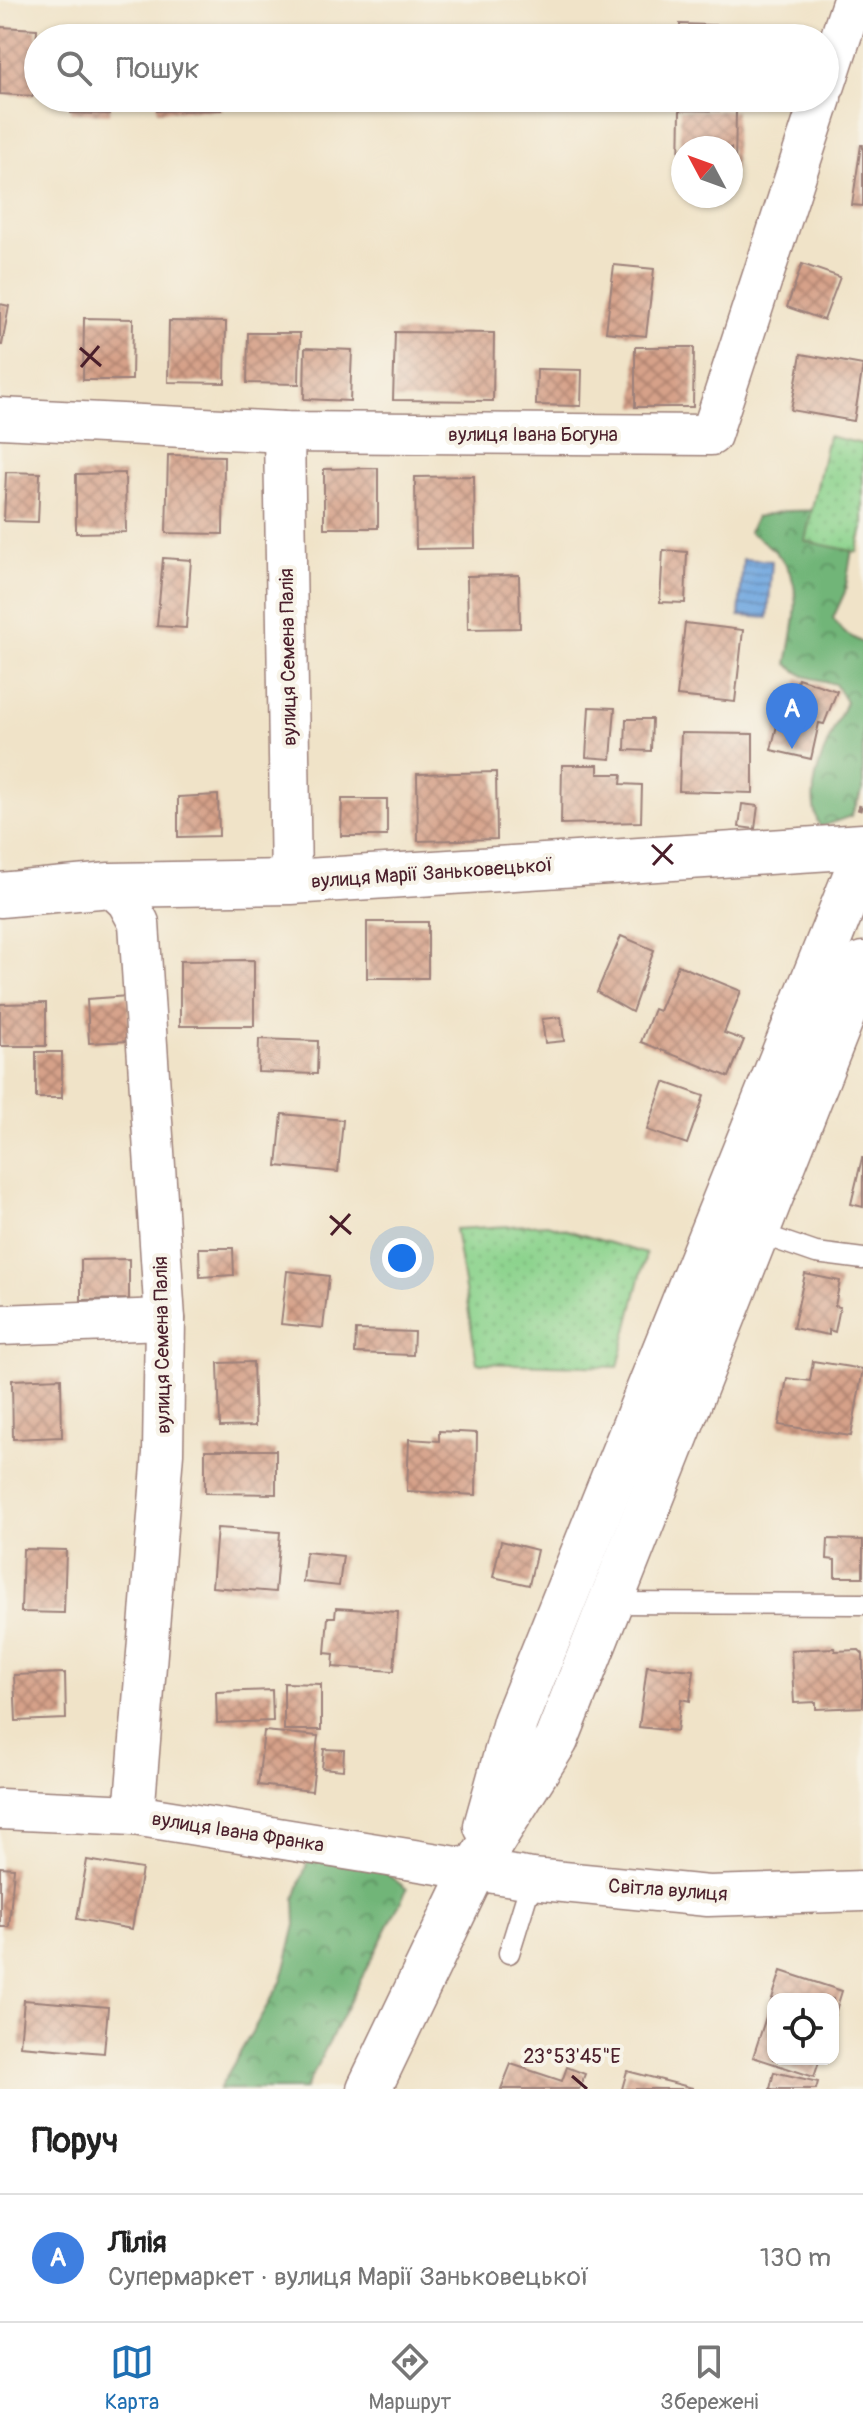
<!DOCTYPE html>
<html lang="uk">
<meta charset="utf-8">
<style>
:root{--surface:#fff;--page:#f2f2f2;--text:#222;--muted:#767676;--line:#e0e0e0;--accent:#1f6fb2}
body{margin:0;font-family:Pangolin,sans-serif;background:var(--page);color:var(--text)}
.controls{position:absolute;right:24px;bottom:24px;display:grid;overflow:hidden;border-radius:16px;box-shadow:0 2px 6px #0004}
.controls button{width:72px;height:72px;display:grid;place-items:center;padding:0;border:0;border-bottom:2px solid var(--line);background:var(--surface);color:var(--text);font:40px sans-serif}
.compass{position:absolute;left:671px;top:136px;width:72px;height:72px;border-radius:50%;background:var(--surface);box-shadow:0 2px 6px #0004;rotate:311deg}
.you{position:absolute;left:402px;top:1258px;width:28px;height:28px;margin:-20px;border:6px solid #fff;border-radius:50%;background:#1a73e8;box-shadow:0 0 0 12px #1a73e833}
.badge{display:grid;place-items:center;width:52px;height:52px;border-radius:50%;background:var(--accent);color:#fff;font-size:26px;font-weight:700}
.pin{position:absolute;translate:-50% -66px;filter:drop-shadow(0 2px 4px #0008)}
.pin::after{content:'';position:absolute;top:42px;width:28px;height:24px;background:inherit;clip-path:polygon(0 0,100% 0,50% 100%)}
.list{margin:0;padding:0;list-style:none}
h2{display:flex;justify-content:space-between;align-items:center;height:104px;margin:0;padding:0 32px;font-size:34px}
h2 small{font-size:26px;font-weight:400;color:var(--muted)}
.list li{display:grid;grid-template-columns:52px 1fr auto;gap:24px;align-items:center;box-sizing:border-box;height:128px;padding:0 32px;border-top:2px solid var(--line)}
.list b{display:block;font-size:30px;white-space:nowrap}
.list p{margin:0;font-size:26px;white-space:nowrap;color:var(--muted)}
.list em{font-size:26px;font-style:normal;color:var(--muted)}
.icon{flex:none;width:44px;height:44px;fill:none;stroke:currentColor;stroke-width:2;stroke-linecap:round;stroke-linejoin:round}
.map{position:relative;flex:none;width:863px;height:2089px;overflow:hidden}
.search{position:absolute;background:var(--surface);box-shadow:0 2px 6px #0004;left:24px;right:24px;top:24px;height:88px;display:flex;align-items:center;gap:20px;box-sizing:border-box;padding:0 28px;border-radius:44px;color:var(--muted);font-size:30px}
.sheet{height:232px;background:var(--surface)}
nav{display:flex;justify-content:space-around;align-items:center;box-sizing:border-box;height:112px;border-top:2px solid var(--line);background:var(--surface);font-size:22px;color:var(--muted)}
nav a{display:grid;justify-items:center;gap:4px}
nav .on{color:var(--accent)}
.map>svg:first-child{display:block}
.forest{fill:url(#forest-crowns);stroke:#5e6a52;stroke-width:2}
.park{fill:url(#park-dots);stroke:#6b795c;stroke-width:2}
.water{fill:url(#water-rules);stroke:#5e6385;stroke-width:2}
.building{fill:url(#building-cross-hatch)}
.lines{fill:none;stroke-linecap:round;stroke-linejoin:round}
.lane-casing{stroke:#9d817a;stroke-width:23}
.street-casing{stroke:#9d817a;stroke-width:43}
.secondary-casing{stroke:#9d817a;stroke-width:47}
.highway-casing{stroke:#9d817a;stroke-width:47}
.path{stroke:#9d817a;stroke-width:5;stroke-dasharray:6 6;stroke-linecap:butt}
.lane{stroke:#fff;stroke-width:20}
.street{stroke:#fff;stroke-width:40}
.secondary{stroke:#fff;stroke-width:44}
.highway{stroke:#fff;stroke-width:44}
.ticks{fill:none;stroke:#4a1f2b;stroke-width:3}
.labels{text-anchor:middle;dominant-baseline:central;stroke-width:8;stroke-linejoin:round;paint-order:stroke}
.street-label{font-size:20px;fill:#4a1f2b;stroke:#f7f3e8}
.ticks-label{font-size:20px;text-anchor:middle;fill:#4a1f2b;stroke:#f7f3e8;stroke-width:8;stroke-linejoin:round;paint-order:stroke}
</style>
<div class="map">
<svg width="863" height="2089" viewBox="0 0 863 2089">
<defs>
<pattern id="forest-crowns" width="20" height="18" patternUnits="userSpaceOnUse" patternTransform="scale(2)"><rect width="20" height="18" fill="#71b578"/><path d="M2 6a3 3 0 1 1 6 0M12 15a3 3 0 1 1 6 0" fill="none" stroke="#5f9363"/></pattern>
<pattern id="park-dots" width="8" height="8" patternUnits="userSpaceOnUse" patternTransform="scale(2)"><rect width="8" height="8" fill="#8cd38d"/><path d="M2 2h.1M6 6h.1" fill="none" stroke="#7ab57a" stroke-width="1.8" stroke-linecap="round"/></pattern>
<pattern id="water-rules" width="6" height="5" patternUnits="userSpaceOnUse" patternTransform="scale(2)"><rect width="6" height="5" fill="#71a7df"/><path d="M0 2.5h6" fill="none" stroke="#5f87b5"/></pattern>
<pattern id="building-cross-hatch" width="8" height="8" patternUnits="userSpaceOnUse" patternTransform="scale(2)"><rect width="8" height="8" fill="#d6a189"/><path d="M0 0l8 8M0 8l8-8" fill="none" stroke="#b08370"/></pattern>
</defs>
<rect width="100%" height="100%" fill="#f7f3e8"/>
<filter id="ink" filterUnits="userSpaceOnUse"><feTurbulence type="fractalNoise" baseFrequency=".0125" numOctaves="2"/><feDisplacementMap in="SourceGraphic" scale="16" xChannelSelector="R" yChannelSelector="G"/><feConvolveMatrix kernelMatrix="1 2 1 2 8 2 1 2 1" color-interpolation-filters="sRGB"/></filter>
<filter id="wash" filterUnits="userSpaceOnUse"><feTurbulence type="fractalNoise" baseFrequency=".006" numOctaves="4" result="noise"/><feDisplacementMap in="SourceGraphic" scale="32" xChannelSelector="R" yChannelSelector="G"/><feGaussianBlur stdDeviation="1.8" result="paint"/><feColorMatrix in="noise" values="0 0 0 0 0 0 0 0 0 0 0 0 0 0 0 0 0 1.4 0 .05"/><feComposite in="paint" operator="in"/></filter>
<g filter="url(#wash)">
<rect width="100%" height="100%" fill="#f0e3c8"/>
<g class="forest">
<path d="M831,510L853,543L845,592L833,618L843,632L863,643V790L851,816L820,827C800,787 830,740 846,702L835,684L804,676L787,664C798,603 809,568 749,532L756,517L785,511Z"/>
<path d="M344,1842L407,1889L305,2089H219L282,1980L296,1925L295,1899L309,1857Z"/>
</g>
<g class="park">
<path d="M828,436L863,444V528L857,552L805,541Z"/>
<path d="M547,1224L646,1254L618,1367L477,1363L455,1229Z"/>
</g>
<path class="water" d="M743,559L772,561L768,618L739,616Z"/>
<g id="blocks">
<g class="building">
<path d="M680,24L738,26V38H680Z"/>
<path d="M0,27L37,29L33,96L0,94Z"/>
<rect x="156" y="33" width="53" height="5"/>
<path d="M71,98H111L110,114L71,113Z"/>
<path d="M157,98H221V110L157,111Z"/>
<path d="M680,110L736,111L735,169H731V148H683V168H679Z"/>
<path d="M861,145H863V206L852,205Z"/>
<path d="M802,264L840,277L824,320L787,307Z"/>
<path d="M614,265L654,269L646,336L606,332Z"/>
<path d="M0,304L9,306L2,345H0Z"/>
<path d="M84,318L133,319L132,380H83Z"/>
<path d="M169,321L226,322L225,383L168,382Z"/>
<path d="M395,332L494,333L493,401L393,400Z"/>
<path d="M248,333H300L299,384L247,383Z"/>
<path d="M635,347H694L693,407H635Z"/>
<path d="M305,348L352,350L350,401L304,399Z"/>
<path d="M801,354L863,365L854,421L791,410Z"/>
<path d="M537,369L582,370L581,406L536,405Z"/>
<path d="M168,455L224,456L223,534L166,533Z"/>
<path d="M378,468V528H324V469Z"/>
<path d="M6,472L40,473L38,522L4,521Z"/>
<path d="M125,473L126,532L76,533V474Z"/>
<path d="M474,476L475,548L416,549L415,477Z"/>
<path d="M663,550L687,552L685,603L660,602Z"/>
<path d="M163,558L191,560L186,628L157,626Z"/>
<path d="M519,575L520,628L468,629L467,576Z"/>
<path d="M685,623L743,630L735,702L677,696Z"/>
<path d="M798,678L837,691L824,724L819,723L811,759L771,750L785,693L794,695Z"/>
<path d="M589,707L615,708L611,759L586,757Z"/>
<path d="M626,719H652L651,751L625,750Z"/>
<path d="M681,733L753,734V793L679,791Z"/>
<path d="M562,765H598V774H622L621,784L642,785L641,822L561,824Z"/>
<path d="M496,772L497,839L418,841L417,774Z"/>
<path d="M218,795L219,836L178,837V797Z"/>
<path d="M342,799H387V836H341Z"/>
<path d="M742,804L758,806L755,829L739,827Z"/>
<rect x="367" y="922" width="61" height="56"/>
<path d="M621,936L654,950L632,1012L597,992Z"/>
<path d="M254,960V1026H180V961Z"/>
<path d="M678,965L741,991L724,1033L744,1040L729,1077L641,1042L654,1009L659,1011Z"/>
<path d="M128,996L130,1041L89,1043L87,999Z"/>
<path d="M46,1003V1046H0V1004Z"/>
<path d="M561,1017L564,1041L545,1043L542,1019Z"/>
<path d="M259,1039L318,1041L317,1074L258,1072Z"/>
<rect x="36" y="1052" width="26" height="46"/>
<path d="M664,1082L704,1096L687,1144L647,1130Z"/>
<path d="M282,1114L343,1120L338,1172L277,1166Z"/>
<path d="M862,1158H863V1207L851,1204Z"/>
<path d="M199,1248H233L234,1275L200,1277Z"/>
<path d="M129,1259V1299L81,1300V1260Z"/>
<path d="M287,1271L329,1276L323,1328L281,1324Z"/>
<path d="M805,1274L840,1281L835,1306L840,1307L835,1332L829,1330V1335L793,1328Z"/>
<path d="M356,1330L414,1332L413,1355L355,1353Z"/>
<path d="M813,1361L863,1369L851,1436L779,1425L787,1378L810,1381Z"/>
<path d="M253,1362L255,1426L220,1427L218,1363Z"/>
<path d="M61,1378L62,1437L13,1439L12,1380Z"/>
<path d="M439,1431L477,1433L476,1495L407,1491L409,1439L439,1441Z"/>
<path d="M205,1450H276V1494L205,1493Z"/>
<path d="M217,1528L280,1532L275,1592L212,1587Z"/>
<path d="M828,1539L863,1540V1577H835V1560L827,1559Z"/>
<path d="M501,1541L537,1550L529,1585L493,1577Z"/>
<path d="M23,1549L66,1550L64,1613L21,1612Z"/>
<path d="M306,1552L343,1556L339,1586L303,1582Z"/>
<path d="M336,1608L398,1612L394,1671L333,1667L334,1654L325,1653L328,1617H335Z"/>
<path d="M834,1648L835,1651L859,1650L863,1654V1707L816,1709V1702L794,1703L791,1650Z"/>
<path d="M647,1666L694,1670L690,1701L681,1699L677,1731L639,1727Z"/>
<path d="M65,1673L66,1719L16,1721L14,1675Z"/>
<path d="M284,1683L321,1684V1730H284Z"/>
<path d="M272,1690L273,1721L217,1723L216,1692Z"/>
<path d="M264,1731L318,1736L312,1791L258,1785Z"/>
<path d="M324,1749L344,1750L343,1770L322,1768Z"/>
<path d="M87,1860L142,1869L132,1929L77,1919Z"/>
<path d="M0,1867L14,1868L9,1927H0Z"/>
<path d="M781,1971L842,1991L834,2017L833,1999H773V2059H820L814,2077L753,2057Z"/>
<path d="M24,2000L108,2007L104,2053L20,2046Z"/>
<path d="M511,2064L562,2081L567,2067L585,2074L579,2089H501Z"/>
<path d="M627,2071L693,2088V2089H622Z"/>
<path d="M774,2072L818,2082L816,2089H770Z"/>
</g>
</g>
</g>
<g filter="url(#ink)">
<use href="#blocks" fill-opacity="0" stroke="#9d817a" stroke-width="2"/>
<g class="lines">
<defs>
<g id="lane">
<path d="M758,1233L816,1253L863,1259"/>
<path d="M611,1603L863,1604"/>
<path d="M509,1953L532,1879"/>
</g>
<g id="street">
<path d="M825,85L853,0"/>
<path d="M0,418L284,432L711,435L821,98"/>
<path d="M284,432L291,882"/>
<path d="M110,885L127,901L139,923L165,1319L163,1453L134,1815"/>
<path d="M0,1325L165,1319"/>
<path d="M0,1809L134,1815L532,1879L708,1896L863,1891"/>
</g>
<path id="secondary" d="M0,895L110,885L291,882L863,846"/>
<g id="highway">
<path d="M486,1826L515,1722L863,856"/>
<path d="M369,2089L474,1870L556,1740L863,964"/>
</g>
</defs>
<use href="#lane" class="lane-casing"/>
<use href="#street" class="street-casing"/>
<use href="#secondary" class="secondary-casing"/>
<use href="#highway" class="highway-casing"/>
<path class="path" d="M859,811L863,800"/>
<use href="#lane" class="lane"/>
<use href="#street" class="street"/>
<use href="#secondary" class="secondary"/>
<use href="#highway" class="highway"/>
</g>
</g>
<path class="ticks" d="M80,348L101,366M81,367L99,346M652,845L673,864M653,865L672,844M330,1216L351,1234M331,1235L350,1214M572,2076L587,2089"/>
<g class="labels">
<g class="street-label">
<text x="533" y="434">вулиця Івана Богуна</text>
<text transform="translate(288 657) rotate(-91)">вулиця Семена Палія</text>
<text transform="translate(432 873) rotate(-4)">вулиця Марії Заньковецької</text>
<text transform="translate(162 1345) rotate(-91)">вулиця Семена Палія</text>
<text transform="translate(238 1832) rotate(9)">вулиця Івана Франка</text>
<text transform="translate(668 1890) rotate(4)">Світла вулиця</text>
</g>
</g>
<g class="ticks-label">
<text x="572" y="2063">23°53'45"E</text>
</g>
</svg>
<div class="controls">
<button><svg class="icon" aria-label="locate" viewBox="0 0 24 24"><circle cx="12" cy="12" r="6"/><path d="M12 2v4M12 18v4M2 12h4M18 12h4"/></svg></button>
</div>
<svg class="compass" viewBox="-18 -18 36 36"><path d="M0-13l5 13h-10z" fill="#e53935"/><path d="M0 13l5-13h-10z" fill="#767676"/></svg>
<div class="you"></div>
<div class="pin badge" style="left:792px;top:749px;background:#3f7fe0">A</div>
<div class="search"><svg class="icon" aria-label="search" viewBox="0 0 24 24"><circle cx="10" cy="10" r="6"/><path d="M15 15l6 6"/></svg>Пошук</div>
</div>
<section class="sheet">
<h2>Поруч<small></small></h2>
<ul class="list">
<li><span class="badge" style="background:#3f7fe0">A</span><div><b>Лілія</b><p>Супермаркет · вулиця Марії Заньковецької</p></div><em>130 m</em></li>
</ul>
</section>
<nav>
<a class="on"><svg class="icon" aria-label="map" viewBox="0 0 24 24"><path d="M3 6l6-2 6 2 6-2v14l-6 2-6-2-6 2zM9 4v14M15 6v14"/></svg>Карта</a>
<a><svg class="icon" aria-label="directions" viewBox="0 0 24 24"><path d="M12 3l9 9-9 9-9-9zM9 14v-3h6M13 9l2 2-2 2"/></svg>Маршрут</a>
<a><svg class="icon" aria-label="saved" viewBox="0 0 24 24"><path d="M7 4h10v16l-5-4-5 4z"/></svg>Збережені</a>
</nav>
